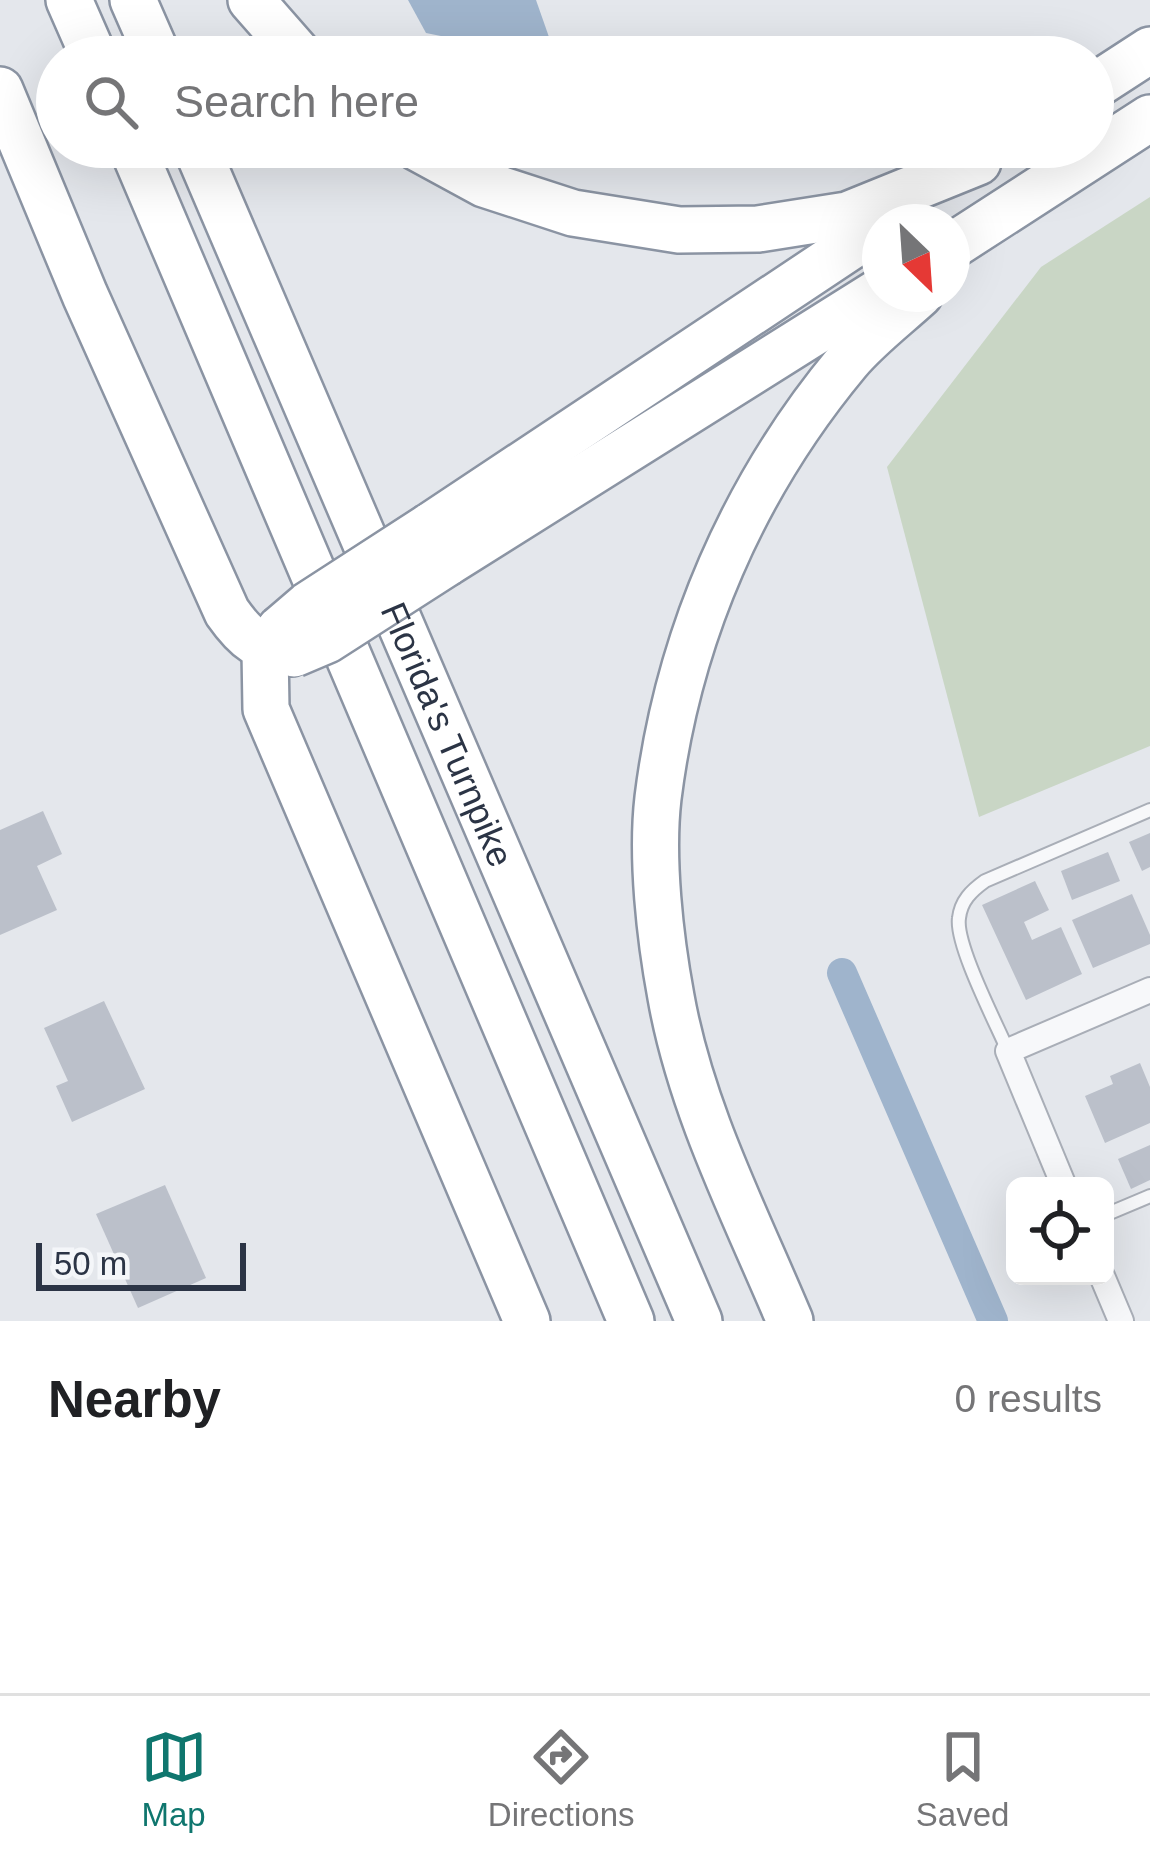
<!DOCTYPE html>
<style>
:root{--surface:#fff;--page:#f6f6f6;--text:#202124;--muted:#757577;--line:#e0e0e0;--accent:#0f766e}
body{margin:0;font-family:Arial,sans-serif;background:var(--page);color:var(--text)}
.controls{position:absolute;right:36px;bottom:36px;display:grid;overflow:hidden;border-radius:18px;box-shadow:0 12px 48px #0002}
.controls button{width:108px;height:108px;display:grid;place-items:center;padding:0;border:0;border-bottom:3px solid var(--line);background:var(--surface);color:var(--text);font:60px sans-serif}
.compass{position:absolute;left:862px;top:204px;width:108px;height:108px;border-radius:50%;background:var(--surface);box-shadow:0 12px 48px #0002;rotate:155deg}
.scale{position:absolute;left:36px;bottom:30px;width:210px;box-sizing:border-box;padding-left:12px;border:6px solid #2b3445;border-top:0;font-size:33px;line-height:42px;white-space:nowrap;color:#2b3445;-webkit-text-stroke:9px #f4f6f9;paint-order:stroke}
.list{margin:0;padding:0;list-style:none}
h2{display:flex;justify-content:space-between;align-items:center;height:156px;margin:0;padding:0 48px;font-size:51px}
h2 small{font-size:39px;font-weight:400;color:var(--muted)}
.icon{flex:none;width:66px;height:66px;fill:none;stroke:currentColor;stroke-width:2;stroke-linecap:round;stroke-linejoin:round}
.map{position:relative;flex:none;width:1150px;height:1321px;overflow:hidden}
.search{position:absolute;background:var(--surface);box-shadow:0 12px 48px #0002;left:36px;right:36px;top:36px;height:132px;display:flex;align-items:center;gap:30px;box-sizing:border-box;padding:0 42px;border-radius:66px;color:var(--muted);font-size:45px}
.sheet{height:372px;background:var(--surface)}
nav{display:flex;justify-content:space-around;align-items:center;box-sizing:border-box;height:168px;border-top:3px solid var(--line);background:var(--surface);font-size:33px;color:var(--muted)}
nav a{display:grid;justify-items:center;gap:6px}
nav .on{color:var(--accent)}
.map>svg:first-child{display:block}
.green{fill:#c9d6c5}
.water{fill:#9fb4cc}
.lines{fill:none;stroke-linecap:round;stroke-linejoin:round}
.canal{stroke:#9fb4cc;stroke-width:30}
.building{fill:#bbc0ca}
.lane-casing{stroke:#a9aeb7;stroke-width:16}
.street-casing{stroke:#a9aeb7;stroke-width:28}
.highway-casing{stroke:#8b94a3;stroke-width:50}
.lane{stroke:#f7f8fa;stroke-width:12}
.street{stroke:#f7f8fa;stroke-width:24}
.highway{stroke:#fff;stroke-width:45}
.highway-bridge-casing{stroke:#8b94a3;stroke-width:50;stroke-linecap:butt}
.highway-bridge{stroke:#fff;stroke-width:45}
.labels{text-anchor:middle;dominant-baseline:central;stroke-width:10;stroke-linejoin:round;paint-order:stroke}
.street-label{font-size:36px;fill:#2b3445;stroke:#f4f6f9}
</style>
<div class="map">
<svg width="1150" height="1321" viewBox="0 0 1150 1321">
<rect width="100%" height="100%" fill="#e4e7ec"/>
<path class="green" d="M1150,197V746L979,817L887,467L1041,267Z"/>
<path class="water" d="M408,0H536L556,57H544L426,33Z"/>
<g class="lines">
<path class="canal" d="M842,973L993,1321"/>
</g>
<g class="building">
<path d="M43,811L62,854L37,866L57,910L0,935V830Z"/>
<path d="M1150,833V867L1142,871L1129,842Z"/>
<path d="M1108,852L1120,881L1072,900L1061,871Z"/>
<path d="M1035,881L1049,910L1024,922L1032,940L1061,927L1082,974L1026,1000L982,905Z"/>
<path d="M1132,894L1150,935V944L1093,968L1072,920Z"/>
<path d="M104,1001L145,1089L72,1122L56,1086L68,1081L44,1028Z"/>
<path d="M1140,1063L1150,1087V1123L1105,1143L1085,1096L1113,1084L1110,1076Z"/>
<path d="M1150,1145V1180L1131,1189L1118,1159Z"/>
<path d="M165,1185L206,1278L138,1308L96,1214Z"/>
</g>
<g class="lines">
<defs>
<g id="lane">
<path d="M1008,1051C996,1023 955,944 959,918C961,901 971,891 985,881L1150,810"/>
<path d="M1105,1215L1150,1196"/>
</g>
<g id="street">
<path d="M1064,1186L1008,1051L1150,990"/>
<path d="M1102,1276L1121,1321"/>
</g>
<g id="highway">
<path d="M69,0L94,57"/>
<path d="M133,0L158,57"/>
<path d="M251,0L301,57"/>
<path d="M1093,87L1150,50"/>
<path d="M0,90L85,295L227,612C246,639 259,649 292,653"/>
<path d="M132,147L631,1321"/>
<path id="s1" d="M196,147L699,1321"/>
<path d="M416,147L484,184L573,213L679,230L758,229L847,215L978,162"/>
<path d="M952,246L1150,118"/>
<path d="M430,526L880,227"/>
<path d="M447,563L880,291"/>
<path d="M280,629L265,650L266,709L527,1321"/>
<path d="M790,1321C746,1216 691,1110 671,997C660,938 651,858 658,798C678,637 743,487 847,362C868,337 896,316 920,294"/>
</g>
</defs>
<use href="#lane" class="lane-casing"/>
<use href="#street" class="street-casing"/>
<use href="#highway" class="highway-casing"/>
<use href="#lane" class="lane"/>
<use href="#street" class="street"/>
<use href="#highway" class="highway"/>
<defs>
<g id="highway-bridge">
<path d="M280,629L308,605L430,526"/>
<path d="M294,654L327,640L447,563"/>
</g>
</defs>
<use href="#highway-bridge" class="highway-bridge-casing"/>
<use href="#highway-bridge" class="highway-bridge"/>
</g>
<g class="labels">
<g class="street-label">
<text stroke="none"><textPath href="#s1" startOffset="639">Florida's Turnpike</textPath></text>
</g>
</g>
</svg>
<div class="controls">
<button><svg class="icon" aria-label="locate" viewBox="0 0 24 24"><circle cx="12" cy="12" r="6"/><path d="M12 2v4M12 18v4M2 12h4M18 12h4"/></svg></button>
</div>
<svg class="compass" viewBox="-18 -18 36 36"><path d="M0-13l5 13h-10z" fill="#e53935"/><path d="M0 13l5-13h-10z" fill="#757577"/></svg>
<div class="scale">50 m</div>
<div class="search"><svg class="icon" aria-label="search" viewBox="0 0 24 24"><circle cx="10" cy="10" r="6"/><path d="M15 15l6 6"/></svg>Search here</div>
</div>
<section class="sheet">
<h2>Nearby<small>0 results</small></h2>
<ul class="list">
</ul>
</section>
<nav>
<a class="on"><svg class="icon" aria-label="map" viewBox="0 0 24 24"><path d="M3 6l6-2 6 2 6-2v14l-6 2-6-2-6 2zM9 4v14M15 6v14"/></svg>Map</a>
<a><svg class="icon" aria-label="directions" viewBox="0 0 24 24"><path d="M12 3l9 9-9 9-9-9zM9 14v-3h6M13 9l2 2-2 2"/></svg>Directions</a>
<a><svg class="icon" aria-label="saved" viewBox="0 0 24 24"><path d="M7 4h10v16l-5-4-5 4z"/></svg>Saved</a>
</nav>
